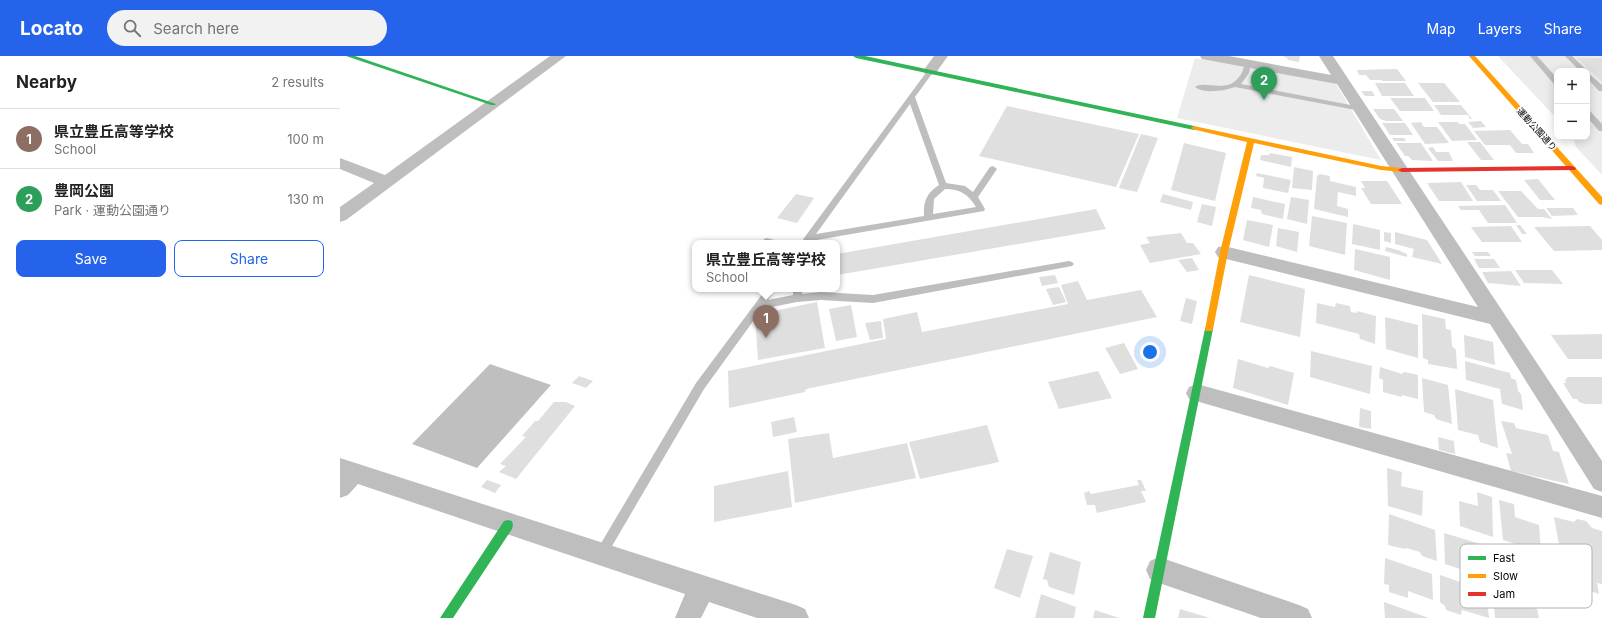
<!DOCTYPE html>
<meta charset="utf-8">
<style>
:root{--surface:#fff;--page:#f2f2f2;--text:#202124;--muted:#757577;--line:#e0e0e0;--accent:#2563eb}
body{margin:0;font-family:Inter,"Noto Sans JP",sans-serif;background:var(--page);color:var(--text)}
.controls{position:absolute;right:12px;top:12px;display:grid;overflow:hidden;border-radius:8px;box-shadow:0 2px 10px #0003}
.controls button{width:36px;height:36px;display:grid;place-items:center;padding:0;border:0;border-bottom:1px solid var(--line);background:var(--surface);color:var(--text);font:20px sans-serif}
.you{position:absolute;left:810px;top:296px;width:14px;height:14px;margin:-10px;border:3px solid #fff;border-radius:50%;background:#1a73e8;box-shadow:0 0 0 6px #1a73e833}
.badge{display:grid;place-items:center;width:26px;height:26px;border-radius:50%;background:var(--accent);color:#fff;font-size:13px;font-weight:700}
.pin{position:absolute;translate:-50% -33px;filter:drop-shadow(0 1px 2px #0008)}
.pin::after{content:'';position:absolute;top:21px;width:14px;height:12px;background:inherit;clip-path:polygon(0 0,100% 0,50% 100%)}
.popup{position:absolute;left:352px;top:184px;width:148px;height:52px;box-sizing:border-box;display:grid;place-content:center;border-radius:8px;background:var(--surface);filter:drop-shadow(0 1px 3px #0005);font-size:13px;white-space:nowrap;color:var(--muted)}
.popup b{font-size:15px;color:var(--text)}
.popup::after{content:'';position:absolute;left:50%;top:100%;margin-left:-8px;border:8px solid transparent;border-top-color:var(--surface)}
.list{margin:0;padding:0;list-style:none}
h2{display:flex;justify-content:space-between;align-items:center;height:52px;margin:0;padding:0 16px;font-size:17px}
h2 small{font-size:13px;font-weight:400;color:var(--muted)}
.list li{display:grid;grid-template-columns:26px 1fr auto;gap:12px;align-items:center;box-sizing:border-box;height:60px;padding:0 16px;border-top:1px solid var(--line)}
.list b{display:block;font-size:15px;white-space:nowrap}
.list p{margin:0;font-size:13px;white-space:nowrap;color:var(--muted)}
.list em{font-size:13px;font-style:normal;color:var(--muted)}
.actions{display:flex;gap:8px;padding:12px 16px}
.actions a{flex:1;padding:9px 0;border:1px solid var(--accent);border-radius:8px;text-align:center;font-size:14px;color:var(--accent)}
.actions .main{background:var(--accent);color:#fff}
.icon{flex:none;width:22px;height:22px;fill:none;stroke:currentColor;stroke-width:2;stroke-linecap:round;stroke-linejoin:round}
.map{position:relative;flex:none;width:1262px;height:562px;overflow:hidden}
header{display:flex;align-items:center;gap:24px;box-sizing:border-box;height:56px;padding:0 20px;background:var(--accent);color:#fff}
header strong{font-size:19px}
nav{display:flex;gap:22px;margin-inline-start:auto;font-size:14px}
.search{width:280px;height:36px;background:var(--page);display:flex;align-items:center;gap:10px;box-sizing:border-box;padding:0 14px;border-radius:22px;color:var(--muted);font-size:15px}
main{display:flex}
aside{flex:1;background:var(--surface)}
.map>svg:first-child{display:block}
.green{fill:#ececec}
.water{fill:#bfbfbf}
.building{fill:#dfdfdf}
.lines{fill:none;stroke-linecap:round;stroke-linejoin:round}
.lane{fill:#bebebe;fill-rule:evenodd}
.street{fill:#bebebe;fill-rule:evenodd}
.fast{fill:#30b455;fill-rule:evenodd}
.slow{fill:#ff9f0a;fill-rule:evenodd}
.jam{fill:#e5322d;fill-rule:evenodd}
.labels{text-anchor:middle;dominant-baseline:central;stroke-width:3.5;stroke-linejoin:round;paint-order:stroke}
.far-street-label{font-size:9px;fill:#000;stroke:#fff}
.key{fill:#fff;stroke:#b2b2b2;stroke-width:1}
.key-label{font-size:11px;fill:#000}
</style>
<header>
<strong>Locato</strong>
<div class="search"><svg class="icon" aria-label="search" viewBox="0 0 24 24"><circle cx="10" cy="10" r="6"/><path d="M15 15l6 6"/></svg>Search here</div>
<nav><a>Map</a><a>Layers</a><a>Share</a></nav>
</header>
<main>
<aside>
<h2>Nearby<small>2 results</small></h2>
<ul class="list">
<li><span class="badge" style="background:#8d6e63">1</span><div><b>県立豊丘高等学校</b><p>School</p></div><em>100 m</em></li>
<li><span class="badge" style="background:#2e9e5b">2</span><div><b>豊岡公園</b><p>Park · 運動公園通り</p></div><em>130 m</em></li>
</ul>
<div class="actions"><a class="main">Save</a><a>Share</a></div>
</aside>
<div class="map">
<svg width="1262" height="562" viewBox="0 0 1262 562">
<rect width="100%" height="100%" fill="#fff"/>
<g class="green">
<path d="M1158,0H1262V119L1236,91L1233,81H1247V15H1217V63Z"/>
<path d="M855,2L995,26L1041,104L837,62Z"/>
</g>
<path class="water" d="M150,308L211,329L137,412L72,388Z"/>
<g class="building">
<path d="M943,0H960L959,6L948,4L947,2Z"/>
<path d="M1237,2H1262V26Z"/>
<path d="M1057,13L1066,25H1042V24H1030L1026,19H1019L1017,14Z"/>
<path d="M1035,27H1065L1074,40H1042Z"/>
<path d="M1078,27H1104L1120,46H1093Z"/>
<path d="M1021,35H1032L1035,40H1025Z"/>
<path d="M1050,42H1085L1094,55H1060Z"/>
<path d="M1094,49H1121L1132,63H1130L1128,59H1101Z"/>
<path d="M667,50L799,78L776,131L639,100Z"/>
<path d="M1033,53H1054L1063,65H1046L1040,63Z"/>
<path d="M1141,65L1146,71L1133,72L1128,66Z"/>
<path d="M1081,66L1084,71H1097L1109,87L1085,88L1071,67Z"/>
<path d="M1098,66H1118L1119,68H1125L1137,84L1112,85Z"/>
<path d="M1042,67H1065L1073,79H1050Z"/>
<path d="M1170,74L1182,88H1188L1194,97H1176L1170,89H1145L1134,75Z"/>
<path d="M801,78L818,82L797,136L779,132Z"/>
<path d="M1052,82H1064L1066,85H1054Z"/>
<path d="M1127,86H1140L1154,104H1141Z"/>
<path d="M844,87L886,97L875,145L831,134Z"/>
<path d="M1056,87H1081L1093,105L1072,104L1068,100H1065Z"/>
<path d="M1093,91L1096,96H1109L1113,105H1098L1088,92Z"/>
<path d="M930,97L952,101L951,111L920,104L921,99H929Z"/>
<path d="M954,111L973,115L972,134L952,132Z"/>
<path d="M917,117L951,124L948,137L923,132L924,122L916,120Z"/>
<path d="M980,118L990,120V125L1016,131V140L998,136L997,150L1008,153V161L974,153L977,120Z"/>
<path d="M1198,123L1215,144H1200L1184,124Z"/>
<path d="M1021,125H1047L1062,148H1031L1021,132H1025Z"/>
<path d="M1121,126L1133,145H1099L1087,127Z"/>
<path d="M1126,129H1136L1140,134H1153L1161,145H1137Z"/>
<path d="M1158,135H1181L1198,153H1204L1212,163L1202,161H1178Z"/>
<path d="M456,138L474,142L457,167L437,162Z"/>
<path d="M823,138L853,146L851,154L820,146Z"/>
<path d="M913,141L945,148L943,163L922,158L921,154L911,152Z"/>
<path d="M951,141L969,144L967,168L947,163Z"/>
<path d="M862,148L876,151L872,170L857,166Z"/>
<path d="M1165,149L1177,167H1148L1139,154H1121L1118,150Z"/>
<path d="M1206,152H1233L1238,159L1212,160Z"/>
<path d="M756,153L766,173L497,219V198Z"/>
<path d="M972,160L1007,167L1005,199L969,190Z"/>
<path d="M907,164L933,169L929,191L903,184Z"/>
<path d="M1013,168L1040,174V194L1012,188Z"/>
<path d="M1176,169H1180L1187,178H1182Z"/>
<path d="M1171,170L1182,186H1142L1131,171Z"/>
<path d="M1250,170L1262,184V194L1214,195L1194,171Z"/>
<path d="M938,172L959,176L957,196L936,190Z"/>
<path d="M1044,176L1051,177V187L1044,185Z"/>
<path d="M1055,176L1087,184L1102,208L1072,201L1074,193L1055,188Z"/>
<path d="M841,177L847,187H853L861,198L810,207L800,189L810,187L806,181Z"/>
<path d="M1046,191L1058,194L1067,198V201L1045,195Z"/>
<path d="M1015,193L1050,201V224L1014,214Z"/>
<path d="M1132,196H1148L1151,200H1135Z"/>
<path d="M852,202L859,214L847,216L838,204Z"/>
<path d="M1134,203H1154L1160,212H1139Z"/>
<path d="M1175,214H1212L1223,228L1184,227Z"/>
<path d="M1171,215L1181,230L1148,227L1142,216Z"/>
<path d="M715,219L718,227L702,230L699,221Z"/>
<path d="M909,219L965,233L960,281L900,266Z"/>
<path d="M738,225L747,244L801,234L817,261L466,333L465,336L389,352L388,315L546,283L543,263L577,256L582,276L728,248L721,229Z"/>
<path d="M719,231L726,246L713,249L706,233Z"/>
<path d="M846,242L857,245L852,268L840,265Z"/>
<path d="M477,246L485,292L418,304L415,259Z"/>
<path d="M977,247L995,251L996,247L1010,250L1011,256L1017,257V255L1036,260L1035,288L1020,283L1019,278L976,267Z"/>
<path d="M511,249L517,281L496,285L489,253Z"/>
<path d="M1082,258L1105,263L1106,273L1111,274L1112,290L1116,294L1117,313L1088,308V304L1083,302Z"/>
<path d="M1045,261L1078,269V302L1046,293Z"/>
<path d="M541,265L543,282L530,284L525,267Z"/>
<path d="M1262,278V303H1228L1211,279Z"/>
<path d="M1124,279L1153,286L1155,309L1125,301Z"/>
<path d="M784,287L798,313L780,318L765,292Z"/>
<path d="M971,295L1032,310L1030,338L970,321Z"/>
<path d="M898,303L928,312L930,310L954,317L948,349L893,332Z"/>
<path d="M1125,305L1170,317L1171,322L1176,324L1178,335L1181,338L1183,354L1162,348L1160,333L1126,324Z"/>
<path d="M1040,311L1062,318L1064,316L1078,319V343L1062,339V341L1043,336V324L1039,322Z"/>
<path d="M758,315L772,342L719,353L708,326Z"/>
<path d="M239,320L253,325L246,332L232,327Z"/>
<path d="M1228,321H1262V348H1245L1239,346L1237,343H1233L1223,327H1226L1225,324Z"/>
<path d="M1082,322L1108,329L1112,368L1096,363L1094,359L1084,356Z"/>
<path d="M1115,333L1153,344L1158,392L1140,386L1138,379L1118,374Z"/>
<path d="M214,346H226L235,350L176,423L159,416L166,410L160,408L186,381L182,380L195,365H198Z"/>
<path d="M1020,352L1031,355V373L1019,371Z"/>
<path d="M454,361L457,376L433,381L431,366Z"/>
<path d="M1161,365L1174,367L1176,372L1208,379L1213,395L1219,396L1229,428L1171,415L1166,397L1172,398Z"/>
<path d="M647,369L659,406L580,423L569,386Z"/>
<path d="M489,377L493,402L567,387L576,422L455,447L448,383Z"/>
<path d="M1098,381L1114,385L1115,398L1099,394Z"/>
<path d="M1047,412L1062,416L1061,430L1083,435L1082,460L1048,450Z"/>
<path d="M448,415L452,451L374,466V430Z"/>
<path d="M147,424L161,429L155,437L141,431Z"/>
<path d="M797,424H801L806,435H801L806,446L757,457L755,449H747L744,437L749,435L751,438L799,429Z"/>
<path d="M1137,436L1152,441L1153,481L1120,470L1119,445L1138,450Z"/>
<path d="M1159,444L1174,448L1175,461L1199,469L1201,496L1163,484Z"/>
<path d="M1049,458L1095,474L1097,505L1082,500L1080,496L1066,492L1065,493L1048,489Z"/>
<path d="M1214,461L1234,466L1237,463L1246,465L1252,472L1262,475V528L1257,527L1259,538L1226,527Z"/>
<path d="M1104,477L1154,492L1157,523L1141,519L1135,514L1125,511L1123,514L1105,508Z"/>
<path d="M667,493L693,500L680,542L654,532Z"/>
<path d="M1164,495L1214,510L1219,546L1204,541L1200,535L1183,530L1181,532L1166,525Z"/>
<path d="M710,496L741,506L734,539L709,531L707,524L703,523Z"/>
<path d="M1045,502L1092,518L1093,544L1068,535V542L1049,536V529L1044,528Z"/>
<path d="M1100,519L1146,535L1149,562L1122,554L1121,559L1106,554L1105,550L1100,546Z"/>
<path d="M701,538L736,551L734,562H695Z"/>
<path d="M1153,538L1197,553L1199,562H1155Z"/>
<path d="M1044,546L1089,562H1045Z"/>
<path d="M840,553L870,562H838Z"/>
<path d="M755,554L779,562H753Z"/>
</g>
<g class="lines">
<g class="lane">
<path d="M1190,0H1197L1217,22V28H1214Z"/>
<path d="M1225,0H1232L1248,15H1240Z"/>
<path d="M908,6L911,8L909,17L901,28L1021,51L1025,53L1021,55L895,31C885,35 864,38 855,31C865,24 886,38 899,21C903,17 903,11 906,7Z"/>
<path d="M590,13L594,15L575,41L606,127L625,130L633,136L650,111L653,110L657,113L638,141L645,153L644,155L471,185L467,187L464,186L463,184L464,182L588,14ZM570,48L599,129C587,137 583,145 584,160L476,178ZM605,133C620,133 628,138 636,151L593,158L594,143Z"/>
<path d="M1247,16L1262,29V35H1259L1247,22Z"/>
<path d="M1247,55H1250L1262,68V75H1259L1247,61Z"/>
<path d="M427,182L438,185L439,187H424L423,185L424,183Z"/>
<path d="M729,205L732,206L734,208L732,210L533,247L481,244L457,246L422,253L364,333L265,502L261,504L257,502L255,498L257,494L356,327L426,233H436L428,244L453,239V233H463L462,238L481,236L533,239Z"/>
</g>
<g class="street">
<path d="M210,0H226L6,164L0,166V151L34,127L0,113V102L45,119Z"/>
<path d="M594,0H608L595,18L590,19L585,18L583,15Z"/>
<path d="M860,0H889L991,19L979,0H993L1262,405V436L1254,433L1150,268L878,201L875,196L878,191L884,190L1138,251L997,28L867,4L862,3Z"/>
<path d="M857,328L1262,440V462L849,343L846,337L849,331Z"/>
<path d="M0,402L456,549L465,553L469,562H417L369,546L361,562H335L345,538L18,428L8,439L0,442Z"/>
<path d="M819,501L959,549L968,553L972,562H921L819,527L810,523L806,514L810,505Z"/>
</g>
<g class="fast">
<path d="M6,0H15L156,48L155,49H151Z"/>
<path d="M513,0H525L854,70L857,72L854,74L516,2Z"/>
<path d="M869,270L872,271L873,273L815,562H803L865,273L866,271Z"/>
<path d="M168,464L172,465L173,469L172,473L113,562H100L164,465Z"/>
</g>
<g class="slow">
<path d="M1129,0H1135L1262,141V149L1259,148Z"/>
<path d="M854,70L1041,110L1062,112L1066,114L1062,116L1041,114L914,87L888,196L873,273L872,275H866L865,273L880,196L907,86L852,73L851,72Z"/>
</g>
<path class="jam" d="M1232,110L1236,112L1235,114L1062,116L1058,114L1062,112Z"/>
</g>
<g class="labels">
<g class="far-street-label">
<text transform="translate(1197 73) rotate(48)">運動公園通り</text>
</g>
</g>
<rect x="1120" y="488" width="132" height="64" rx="6" class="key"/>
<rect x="1128" y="500" width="18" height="4" fill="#30b455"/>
<rect x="1128" y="518" width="18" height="4" fill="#ff9f0a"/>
<rect x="1128" y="536" width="18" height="4" fill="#e5322d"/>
<g class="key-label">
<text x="1153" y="506">Fast</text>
<text x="1153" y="524">Slow</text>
<text x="1153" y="542">Jam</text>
</g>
</svg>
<div class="controls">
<button>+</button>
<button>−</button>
</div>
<div class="you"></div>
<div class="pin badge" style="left:426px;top:282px;background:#8d6e63">1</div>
<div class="popup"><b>県立豊丘高等学校</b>School</div>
<div class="pin badge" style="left:924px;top:44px;background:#2e9e5b">2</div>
</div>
</main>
